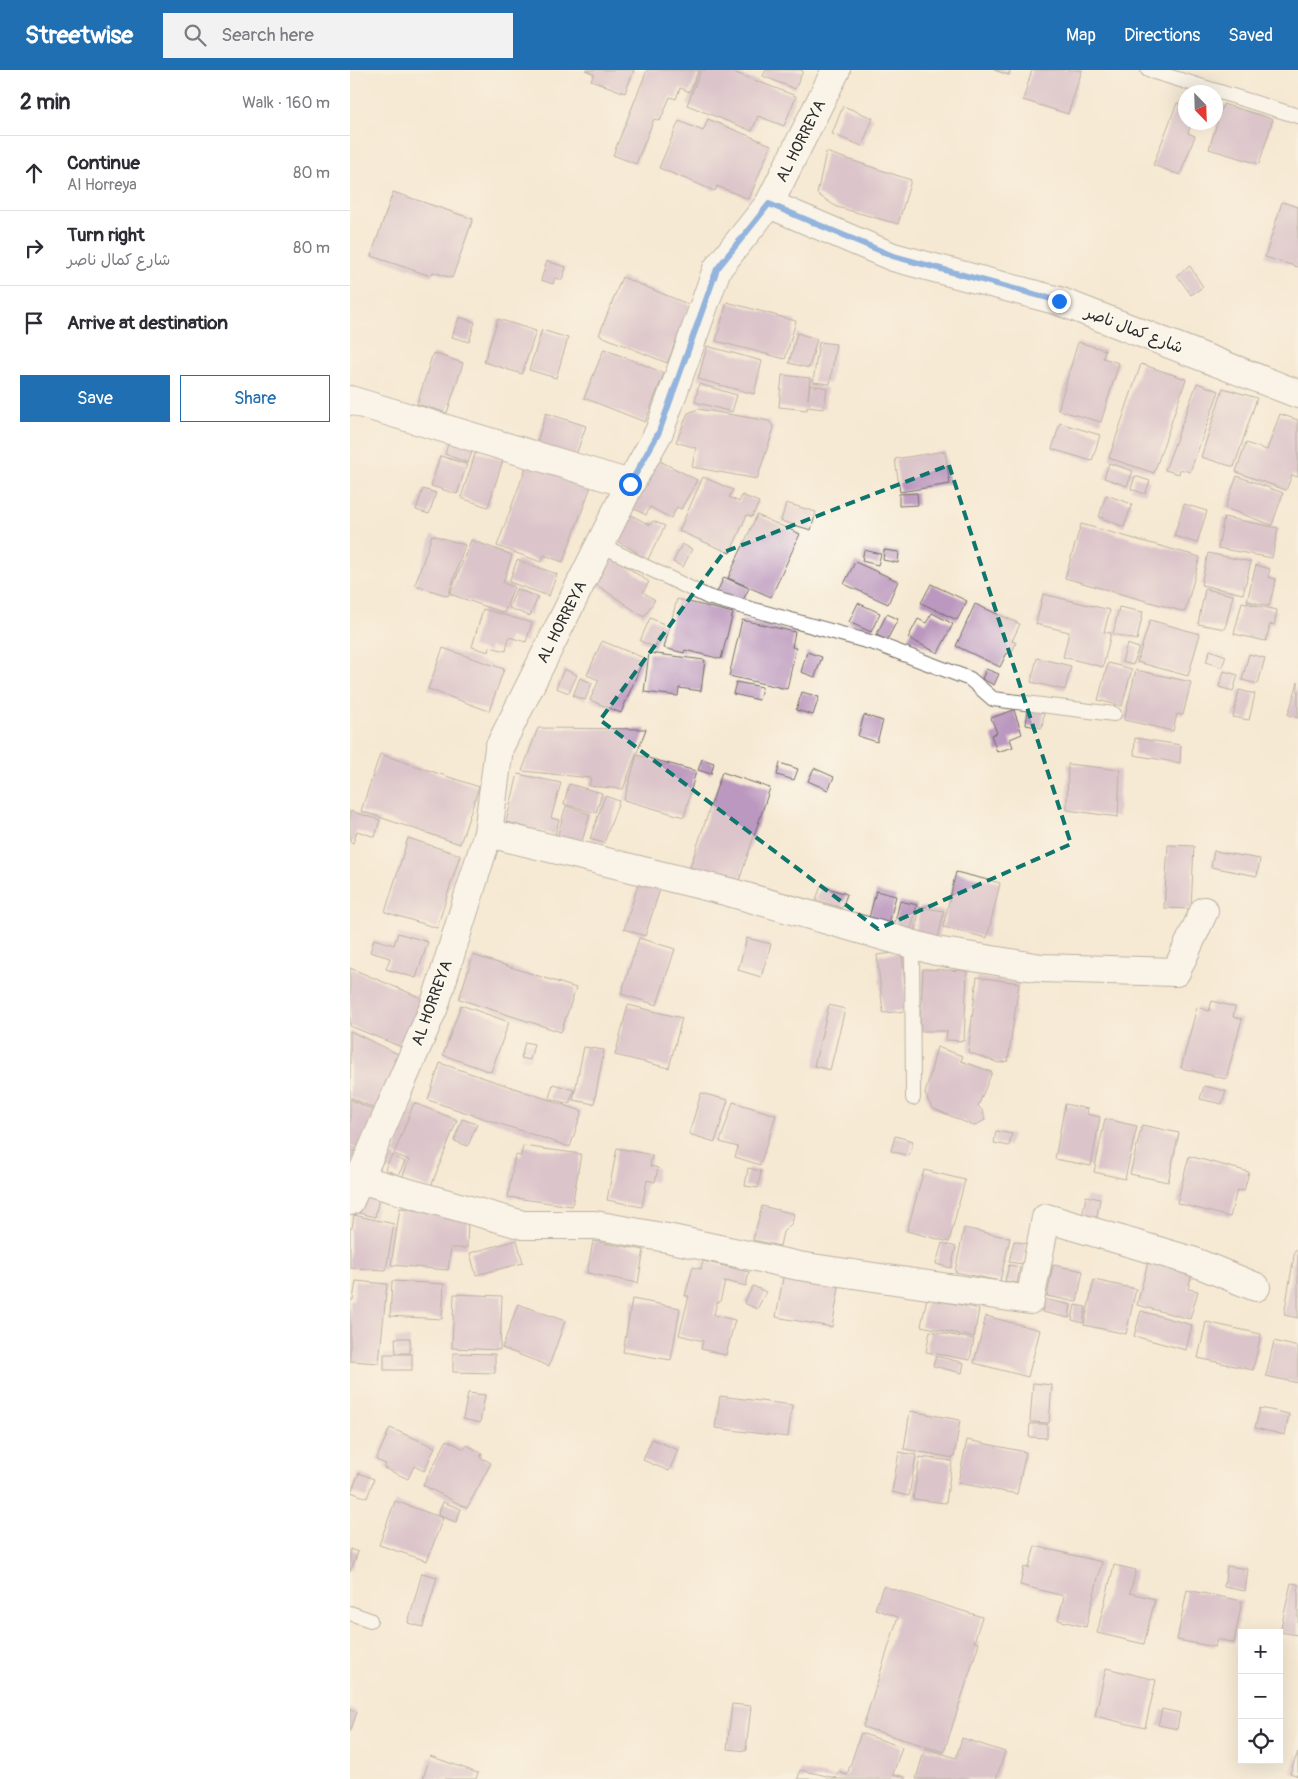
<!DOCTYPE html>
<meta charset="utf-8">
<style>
:root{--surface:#fff;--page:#f2f2f3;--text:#2b2b33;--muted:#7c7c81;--line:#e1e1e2;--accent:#1f6fb2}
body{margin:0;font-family:Pangolin,"Playpen Sans Arabic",sans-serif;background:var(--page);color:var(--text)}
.controls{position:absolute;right:15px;bottom:15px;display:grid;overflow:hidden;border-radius:0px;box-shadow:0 5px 20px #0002}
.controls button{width:45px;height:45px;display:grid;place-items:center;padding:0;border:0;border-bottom:1px solid var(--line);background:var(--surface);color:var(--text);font:25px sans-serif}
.compass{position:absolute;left:828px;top:15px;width:45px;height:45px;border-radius:50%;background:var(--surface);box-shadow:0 5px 20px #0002;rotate:157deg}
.stop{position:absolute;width:15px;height:15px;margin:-11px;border:4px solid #1a73e8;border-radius:50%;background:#fff}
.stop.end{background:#1a73e8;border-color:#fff;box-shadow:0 1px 5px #0008}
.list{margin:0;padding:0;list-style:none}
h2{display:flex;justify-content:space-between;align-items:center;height:65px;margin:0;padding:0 20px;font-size:21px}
h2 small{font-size:16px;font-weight:400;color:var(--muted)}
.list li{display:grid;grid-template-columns:32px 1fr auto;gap:15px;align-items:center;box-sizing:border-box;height:75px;padding:0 20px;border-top:1px solid var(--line)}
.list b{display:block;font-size:19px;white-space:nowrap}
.list p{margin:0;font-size:16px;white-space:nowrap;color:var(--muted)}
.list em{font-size:16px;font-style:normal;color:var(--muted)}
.actions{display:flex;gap:10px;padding:15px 20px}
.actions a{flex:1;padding:11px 0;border:1px solid var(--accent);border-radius:0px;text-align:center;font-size:18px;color:var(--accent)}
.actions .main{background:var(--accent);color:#fff}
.icon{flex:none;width:28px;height:28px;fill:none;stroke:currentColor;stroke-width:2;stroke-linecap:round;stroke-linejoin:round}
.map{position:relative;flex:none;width:948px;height:1709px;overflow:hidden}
header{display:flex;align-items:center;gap:30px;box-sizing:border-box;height:70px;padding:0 25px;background:var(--accent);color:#fff}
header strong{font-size:24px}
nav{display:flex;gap:28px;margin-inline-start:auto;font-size:18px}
.search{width:350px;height:45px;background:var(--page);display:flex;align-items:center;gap:12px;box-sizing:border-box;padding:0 18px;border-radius:0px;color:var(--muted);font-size:19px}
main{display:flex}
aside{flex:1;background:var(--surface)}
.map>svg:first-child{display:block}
.building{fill:#bb98bf}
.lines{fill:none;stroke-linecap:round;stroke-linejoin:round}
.service-casing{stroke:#726e66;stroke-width:16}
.minor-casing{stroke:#726e66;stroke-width:30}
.service{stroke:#fff;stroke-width:14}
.minor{stroke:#fff;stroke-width:28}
.route{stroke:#1a73e8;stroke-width:6}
.marked{fill:none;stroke:#0f766e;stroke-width:4;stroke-dasharray:10 6;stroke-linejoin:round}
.labels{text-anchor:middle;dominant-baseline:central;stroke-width:4;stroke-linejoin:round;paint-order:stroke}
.street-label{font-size:16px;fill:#2b2b2b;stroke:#fbf7ec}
</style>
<header>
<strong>Streetwise</strong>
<div class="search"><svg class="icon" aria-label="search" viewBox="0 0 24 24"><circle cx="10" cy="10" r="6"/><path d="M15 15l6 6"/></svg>Search here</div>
<nav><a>Map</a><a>Directions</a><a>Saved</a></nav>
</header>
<main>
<aside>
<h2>2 min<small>Walk · 160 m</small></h2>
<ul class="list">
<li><svg class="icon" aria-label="ahead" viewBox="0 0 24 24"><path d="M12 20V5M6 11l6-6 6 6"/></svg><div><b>Continue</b><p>Al Horreya</p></div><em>80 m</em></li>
<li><svg class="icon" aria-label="right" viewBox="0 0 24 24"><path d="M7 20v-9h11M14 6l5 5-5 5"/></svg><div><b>Turn right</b><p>شارع كمال ناصر</p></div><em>80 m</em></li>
<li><svg class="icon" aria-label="arrive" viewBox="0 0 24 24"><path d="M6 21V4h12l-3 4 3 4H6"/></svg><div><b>Arrive at destination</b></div></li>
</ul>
<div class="actions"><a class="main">Save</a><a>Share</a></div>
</aside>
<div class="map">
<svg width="948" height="1709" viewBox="0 0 948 1709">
<rect width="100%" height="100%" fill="#fbf7ec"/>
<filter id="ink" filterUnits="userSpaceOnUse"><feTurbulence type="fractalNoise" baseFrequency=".02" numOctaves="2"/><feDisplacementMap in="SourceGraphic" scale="10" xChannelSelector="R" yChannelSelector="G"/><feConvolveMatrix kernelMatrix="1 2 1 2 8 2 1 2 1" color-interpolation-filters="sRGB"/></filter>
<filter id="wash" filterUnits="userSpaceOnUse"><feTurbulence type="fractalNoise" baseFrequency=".0096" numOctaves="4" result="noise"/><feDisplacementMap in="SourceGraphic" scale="20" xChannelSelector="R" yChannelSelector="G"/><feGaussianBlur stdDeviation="1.12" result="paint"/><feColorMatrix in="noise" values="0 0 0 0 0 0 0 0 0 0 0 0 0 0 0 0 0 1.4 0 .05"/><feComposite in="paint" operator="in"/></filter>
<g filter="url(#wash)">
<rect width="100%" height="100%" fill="#f6e9d3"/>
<g id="blocks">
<g class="building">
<path d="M235,0H284L275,23L241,10L244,4Z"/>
<path d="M297,0H349L340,22L330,18L326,29L320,27L310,51L304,49L286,94L263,85Z"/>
<path d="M351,0H378L446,26L434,56L408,46L402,61L337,35Z"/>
<path d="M416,0H450L453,1L445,19L413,6Z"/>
<path d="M644,0H660L659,5Z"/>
<path d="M682,0H732L718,44L673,30Z"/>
<path d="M827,33L836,36V52H842L838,63L845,66L830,105L803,95Z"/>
<path d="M873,34L923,49L909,94L859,79Z"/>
<path d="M493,36L523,48L512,76L482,64Z"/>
<path d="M358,49L421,75L399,129L367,116L365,121L309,98L329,51L353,61Z"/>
<path d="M476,82L561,110L548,154L487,137L467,124Z"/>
<path d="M43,122L123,149L102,208L83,202L81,206L21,186Z"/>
<path d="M932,132L948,137V197L915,187Z"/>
<path d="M197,191L216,197L212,210L205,208L203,214L191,210Z"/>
<path d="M840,196L853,217L841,225L827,205Z"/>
<path d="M272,207L340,235L317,293L249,265Z"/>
<path d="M377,232L446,251L435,289L366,271Z"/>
<path d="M109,247L125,252L119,272L102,267Z"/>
<path d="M148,249L186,261L172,304L134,292Z"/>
<path d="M192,260L218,268L206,308L179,300Z"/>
<path d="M447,263L467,269L459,298L439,293Z"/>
<path d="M469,272L486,274L480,314L463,312Z"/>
<path d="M728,272L755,280L753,288L769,293L751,352L708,340Z"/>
<path d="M357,276L412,291L404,324L348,309Z"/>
<path d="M254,279L314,303L295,352L234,328Z"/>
<path d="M83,283L113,293L97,343L67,334Z"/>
<path d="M791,294L836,309L804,403L759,388Z"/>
<path d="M432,305L460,308L458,329L460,315L477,318L474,339L457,337V340L429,337Z"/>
<path d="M847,313L869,321L840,402L830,399L829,404L815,400Z"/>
<path d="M349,314L387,325L382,342L345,332Z"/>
<path d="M873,318L907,328L884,397L851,387Z"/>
<path d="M348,339L419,351L424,358L407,409L342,397L346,378L326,372L338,343Z"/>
<path d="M196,343L236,356L225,388L186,375Z"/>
<path d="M930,344L948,350V407L942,405L936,420L886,402L896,373L917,380Z"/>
<path d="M710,353L750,365L742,391L702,379Z"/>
<path d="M100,368L124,376L118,393L95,384Z"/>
<path d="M126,381L153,390L138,437L111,428Z"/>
<path d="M595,381L600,414L550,422L545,389Z"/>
<path d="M90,386L117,394L107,424L81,416Z"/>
<path d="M179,389L243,411L213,492L194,485L191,492L147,476Z"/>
<path d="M306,389L347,410L331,439L327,437L321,448L300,437L296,445L281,437Z"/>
<path d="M759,393L783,401L777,416L754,408Z"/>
<path d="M785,406L800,411L795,424L781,419Z"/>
<path d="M887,406L933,423L922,455L875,438Z"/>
<path d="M353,407L383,420L379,427L389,432L392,425L409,432L402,447L397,445L380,483L329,461Z"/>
<path d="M73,419L86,423L79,444L66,440Z"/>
<path d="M567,423L568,435L549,436V424Z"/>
<path d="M756,425L782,434L774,457L749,447Z"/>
<path d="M436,433L466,442L461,460L431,451Z"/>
<path d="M834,434L857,441L847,473L824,466Z"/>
<path d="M277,443L300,455L303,451L315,456L297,491L285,485L287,482L263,469Z"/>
<path d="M407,445L450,464L421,527L378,508Z"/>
<path d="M874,447L928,458L922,488L868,478Z"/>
<path d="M731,454L850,487L835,542L715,508Z"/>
<path d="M82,465L115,475L98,526L65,515Z"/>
<path d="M121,470L162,485L153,513L164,517L154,543L100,524Z"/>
<path d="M332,474L342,479L333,497L323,492Z"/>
<path d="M514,480L531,484L528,495L512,491Z"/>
<path d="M534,480L549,482L548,493L533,490Z"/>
<path d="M858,483L901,492L893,524L851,515Z"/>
<path d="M259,485L299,512L293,522L305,530L294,547L241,511Z"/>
<path d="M167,490L207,504L199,526L159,512Z"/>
<path d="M505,492L548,511L538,534L494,514Z"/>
<path d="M906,495L920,499L918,507L926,509L919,536L897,531Z"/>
<path d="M374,507L399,518L392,533L367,522Z"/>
<path d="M581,514L617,531L607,550L571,533Z"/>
<path d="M166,519L188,527L180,546L159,538Z"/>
<path d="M855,519L883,525L875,559L848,554Z"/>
<path d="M693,524L760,540L754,562L761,563L753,597L713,587L719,562L686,554Z"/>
<path d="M327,529L383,543L371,589L335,580L334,583L314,578Z"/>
<path d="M892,532L927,540L924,555L920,554L916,571L884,564Z"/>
<path d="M508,533L530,543L521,562L499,552Z"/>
<path d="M625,534L670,554L662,571L666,573L661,584L657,583L650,597L606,576Z"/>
<path d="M769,537L793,542L787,570L763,564Z"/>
<path d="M133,539L182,553L176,572L159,567L156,581L140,577L139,582L122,577Z"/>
<path d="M582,543L603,554L588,583L558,568L568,549L576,553Z"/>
<path d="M537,544L548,549L537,570L526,565Z"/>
<path d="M300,548L314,554L304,577L290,571Z"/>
<path d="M392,550L445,562L442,577L446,578L437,619L379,606Z"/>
<path d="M800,550L850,564L838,606L787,592Z"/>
<path d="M252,571L294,588L271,643L240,630L249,610L237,605Z"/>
<path d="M777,574L789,578L783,595L772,592Z"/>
<path d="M93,578L154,599L139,641L78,619Z"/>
<path d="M860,580L876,586L872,597L856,592Z"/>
<path d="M457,582L472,587L465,607L451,602Z"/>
<path d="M299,583L355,590L351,621L329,618L328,626L294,622Z"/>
<path d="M899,584L915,588L908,614L892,610Z"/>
<path d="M687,588L721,596L715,620L681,612Z"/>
<path d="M758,593L782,599L772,636L748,630Z"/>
<path d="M214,599L227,605L219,623L206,618Z"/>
<path d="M636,599L649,604L644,615L632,609Z"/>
<path d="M786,600L841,612L833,645L827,644L823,661L774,650Z"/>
<path d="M874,601L888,605L883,621L869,617Z"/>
<path d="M230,608L242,613L235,630L223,626Z"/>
<path d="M386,612L412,617L409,630L383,624Z"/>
<path d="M948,612V648L938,645Z"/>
<path d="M889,620L905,624L899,650L883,647Z"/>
<path d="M452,622L469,627L463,645L446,640Z"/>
<path d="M664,640L672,664L660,669L663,677L647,682L641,665L647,663L641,648Z"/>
<path d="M678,640L694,642L692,658L676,655Z"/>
<path d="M514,645L533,651L527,672L508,666Z"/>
<path d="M188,658L296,659L273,719L239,716L241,708L172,701Z"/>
<path d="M785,668L831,675L830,693L784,685Z"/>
<path d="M30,684L129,717L110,774L11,741Z"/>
<path d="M287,685L346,701L334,747L274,730Z"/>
<path d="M352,689L364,693L361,704L348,700Z"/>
<path d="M430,693L448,699L444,710L427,705Z"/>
<path d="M718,694L770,700L768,747L717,740Z"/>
<path d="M464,698L484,707L478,720L458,711Z"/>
<path d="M372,702L420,718L388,814L340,797Z"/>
<path d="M168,704L211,713L201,748L209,750L205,765L156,752Z"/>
<path d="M219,714L252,723L246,743L214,734Z"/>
<path d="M255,726L269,731L254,773L240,769Z"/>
<path d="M216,736L240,744L231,775L207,767Z"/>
<path d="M0,741L30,750L25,767L7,761L3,773L0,772Z"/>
<path d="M58,768L110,785L87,858L35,842Z"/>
<path d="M818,775L844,776L841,839L814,838Z"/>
<path d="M864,781L910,789L907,806L861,797Z"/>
<path d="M606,802L650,813L637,868L593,857Z"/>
<path d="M289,812L310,819L295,866L274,859Z"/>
<path d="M471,816L497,824L492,838L466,830Z"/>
<path d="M526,821L546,826L539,854L519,848Z"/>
<path d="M550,831L567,835L561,860L544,856Z"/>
<path d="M570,837L594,841L588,868L565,863Z"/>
<path d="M48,863L78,872L66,908L36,899L40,888L20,882L24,869L44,875Z"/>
<path d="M289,868L325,879L307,935L271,924Z"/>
<path d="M397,868L421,874L411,907L388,900Z"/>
<path d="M552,882L557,941L533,943L527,885Z"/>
<path d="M123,885L226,918L211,962L109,929Z"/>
<path d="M0,898L74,929L54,978L0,956Z"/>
<path d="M573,899L617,901L614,971L596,970L597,961H570Z"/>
<path d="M627,907L669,913L658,991L649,993L618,982Z"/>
<path d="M862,931L885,937L883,947L892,949L876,1009L831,998L847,937L859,941Z"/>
<path d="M111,935L159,952L141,1002L93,985Z"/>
<path d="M278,935L332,948L319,998L265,985Z"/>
<path d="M479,935L495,939L480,1000L464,996Z"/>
<path d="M0,961L48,984L44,990L51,994L28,1040L0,1027Z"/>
<path d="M175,972L184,974L180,990L171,988Z"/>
<path d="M234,977L254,980L244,1034L223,1030Z"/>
<path d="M587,977L613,986L611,991L642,1002L628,1036L633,1041L635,1050L624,1056L582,1038L575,1024Z"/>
<path d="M90,993L232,1041L220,1077L78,1030Z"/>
<path d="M203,1014L224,1020L219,1034L199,1028Z"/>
<path d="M854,1016L876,1021L872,1034L850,1029Z"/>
<path d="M351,1023L378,1030L365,1072L339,1064Z"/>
<path d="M0,1029L26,1041L8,1080L0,1076Z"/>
<path d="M383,1032L426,1045L410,1095L385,1087L388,1077L370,1072Z"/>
<path d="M64,1033L107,1050L80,1119L52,1108L59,1090L44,1084Z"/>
<path d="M715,1034L738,1039L737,1044L750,1047L741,1096L705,1089Z"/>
<path d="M112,1049L127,1054L118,1076L104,1071Z"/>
<path d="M755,1049L787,1056L775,1109L744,1102Z"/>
<path d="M792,1055L829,1063L818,1112L780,1104Z"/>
<path d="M646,1061L662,1064L659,1076L644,1073Z"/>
<path d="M545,1066L563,1071L559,1086L541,1081Z"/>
<path d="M173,1076L231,1084L222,1136L158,1127L165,1085L171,1086Z"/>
<path d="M267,1078L302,1085L300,1096L308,1098L305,1112L297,1110L292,1137L257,1130Z"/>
<path d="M0,1079L7,1082L0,1097Z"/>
<path d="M42,1085L55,1092L48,1105L35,1099Z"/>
<path d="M839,1086L899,1102L894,1121L887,1120L880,1147L827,1133Z"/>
<path d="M398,1098L411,1101L408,1118L395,1116Z"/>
<path d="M574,1100L615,1110L599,1172L557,1161Z"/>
<path d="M11,1118L30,1123L25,1147L5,1142Z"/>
<path d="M736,1126L750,1129L746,1151L732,1148Z"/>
<path d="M76,1135L118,1149L117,1178H101L98,1200L41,1195L50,1138L73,1141Z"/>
<path d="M412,1136L444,1144L442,1153L433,1162L430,1176L403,1170Z"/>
<path d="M4,1145L44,1154L36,1200L0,1198V1158H2Z"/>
<path d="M614,1158L660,1168L650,1211L605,1202Z"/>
<path d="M167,1170L173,1193L126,1205L120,1183Z"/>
<path d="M243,1171L294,1180L288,1213L237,1203Z"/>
<path d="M664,1171L677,1174L673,1194L659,1192Z"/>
<path d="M592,1173L606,1177L601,1198L586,1194Z"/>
<path d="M945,1180H948V1248L934,1245Z"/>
<path d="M799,1188L843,1200L838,1219L848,1221L840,1249L787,1235Z"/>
<path d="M353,1191L399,1202L396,1216L375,1211L370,1232H367L364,1245L385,1250L376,1285L351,1279L353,1271L329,1265L339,1226H335L343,1197L351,1199Z"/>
<path d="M659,1195L670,1197L667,1213L655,1211Z"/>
<path d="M703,1195L733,1201L727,1232L697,1226Z"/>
<path d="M434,1202L490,1212L482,1257L426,1247Z"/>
<path d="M744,1210L786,1219L776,1264L734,1255Z"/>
<path d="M6,1211L37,1214L29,1293L0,1291V1230H3Z"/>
<path d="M42,1211L94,1214L92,1249L40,1246Z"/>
<path d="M403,1216L416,1222L407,1239L394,1233Z"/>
<path d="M104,1224L152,1226L150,1280L102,1278Z"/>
<path d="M577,1228L629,1239L624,1267L571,1256Z"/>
<path d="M282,1229L330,1238L321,1290L273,1282Z"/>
<path d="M694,1229L721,1235L719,1248L692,1242Z"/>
<path d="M168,1234L215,1251L199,1296L152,1278Z"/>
<path d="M725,1235L736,1237L733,1253L722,1250Z"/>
<path d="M791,1241L842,1255L836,1280L784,1266Z"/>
<path d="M636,1246L690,1260L678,1307L624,1293Z"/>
<path d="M856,1252L911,1264L903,1300L848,1288Z"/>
<path d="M580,1261L624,1269L620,1290L576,1282Z"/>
<path d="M45,1268H60V1283H46Z"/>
<path d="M924,1271L948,1277V1313L916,1306Z"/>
<path d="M103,1283L145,1284V1303L103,1302Z"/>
<rect x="34" y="1284" width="28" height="16"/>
<path d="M586,1286L614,1293L612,1303L583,1296Z"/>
<path d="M683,1313L702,1315L699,1353L680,1352Z"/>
<path d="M118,1323L135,1325L130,1353L113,1349Z"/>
<path d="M370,1326L442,1335L438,1367L365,1358Z"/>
<path d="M910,1338L939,1344L935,1365L905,1358Z"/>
<path d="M560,1341L610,1350L604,1388L554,1379Z"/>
<path d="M680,1354H697V1368L679,1367Z"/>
<path d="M40,1358L85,1377L74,1401L64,1396L58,1409L34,1398L36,1394L26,1390Z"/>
<path d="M302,1369L328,1380L319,1401L293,1390Z"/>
<path d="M97,1370L114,1379L117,1375L132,1383L130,1387L141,1393L117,1438L73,1415Z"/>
<path d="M617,1370L676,1382L667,1424L608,1413Z"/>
<path d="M549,1382L566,1385L559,1426L542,1422Z"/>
<path d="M570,1387L602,1391L596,1433L563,1429Z"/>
<path d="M9,1403L24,1409L17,1428L1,1422Z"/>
<path d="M45,1431L93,1448L77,1491L29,1475Z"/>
<path d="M93,1432L111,1439L106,1452L88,1445Z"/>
<path d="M685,1476L752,1492L736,1557L708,1550L714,1526L670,1515L674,1497L679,1498Z"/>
<path d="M0,1479L8,1482L0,1502Z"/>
<path d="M764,1495L786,1500L780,1523L805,1529L794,1574L747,1563Z"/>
<path d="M877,1496L898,1499L895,1521L874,1517Z"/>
<path d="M72,1503L87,1507L73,1557L58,1553Z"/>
<path d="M941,1513L948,1514V1565L930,1562Z"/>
<path d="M533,1516L632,1547L624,1572L629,1573L594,1682L513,1657L548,1547L525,1539Z"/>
<path d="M837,1520L892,1531L884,1573L867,1569L865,1577L827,1570Z"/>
<path d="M756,1598L806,1610L795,1658L745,1646Z"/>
<path d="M382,1634L401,1636L396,1681L377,1679Z"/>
<path d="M0,1639L7,1642L0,1662Z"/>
<path d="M812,1639L830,1643L827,1659L808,1655Z"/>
<path d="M511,1663L552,1677L543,1704L555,1707V1709H486L488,1702L497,1705Z"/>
<path d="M612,1668L655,1682L646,1709H566L575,1678L606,1688Z"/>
<path d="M948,1682V1706L940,1703Z"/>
<path d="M80,1686L128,1703L126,1709H73Z"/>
<path d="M450,1700L486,1708V1709H448Z"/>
</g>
</g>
</g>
<g filter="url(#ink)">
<use href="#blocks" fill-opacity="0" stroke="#726e66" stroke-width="1"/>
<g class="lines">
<defs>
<g id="service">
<path d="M798,0L948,46"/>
<path d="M251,475L358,527L527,574L620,609L643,629L764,644"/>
<path d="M562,874L563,1028"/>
<path d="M0,1543L20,1550"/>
</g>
<g id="minor">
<path d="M419,134L543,187L709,231L948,324"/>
<path d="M0,330L280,414"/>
<path d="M138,763L379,822L586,881L691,898L826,902L854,841"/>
<path d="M9,1109L173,1155H245L317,1168L449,1196L680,1230L696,1148L842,1191L906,1217"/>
<path d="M0,1131L84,937L138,763L149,678L280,414L309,362L367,199L419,134L486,0"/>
</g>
</defs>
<use href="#service" class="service-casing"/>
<use href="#minor" class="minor-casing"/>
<use href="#service" class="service"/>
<use href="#minor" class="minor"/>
</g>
</g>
<g class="lines" filter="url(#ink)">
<path class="route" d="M280,414L309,362L367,199L419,134L543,186L709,231"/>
</g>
<path d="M0 0H948V1709H0ZM599,395L721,774L528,859L250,650L374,482Z" fill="#f6e9d3" fill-opacity=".55" fill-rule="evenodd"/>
<path class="marked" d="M599,395L721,774L528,859L250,650L374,482Z"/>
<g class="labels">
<g class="street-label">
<text transform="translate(451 71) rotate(-63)">AL HORREYA</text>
<text transform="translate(784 260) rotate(21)">شارع كمال ناصر</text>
<text transform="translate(212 552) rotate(-63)">AL HORREYA</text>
<text transform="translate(82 933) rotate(-70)">AL HORREYA</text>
</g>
</g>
</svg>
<div class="controls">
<button>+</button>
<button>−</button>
<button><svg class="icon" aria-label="locate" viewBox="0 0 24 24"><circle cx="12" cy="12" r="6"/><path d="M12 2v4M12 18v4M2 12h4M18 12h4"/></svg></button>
</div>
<svg class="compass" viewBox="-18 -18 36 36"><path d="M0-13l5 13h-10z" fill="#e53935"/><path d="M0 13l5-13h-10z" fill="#7c7c81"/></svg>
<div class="stop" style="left:280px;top:414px"></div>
<div class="stop end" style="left:709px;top:231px"></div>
</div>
</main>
